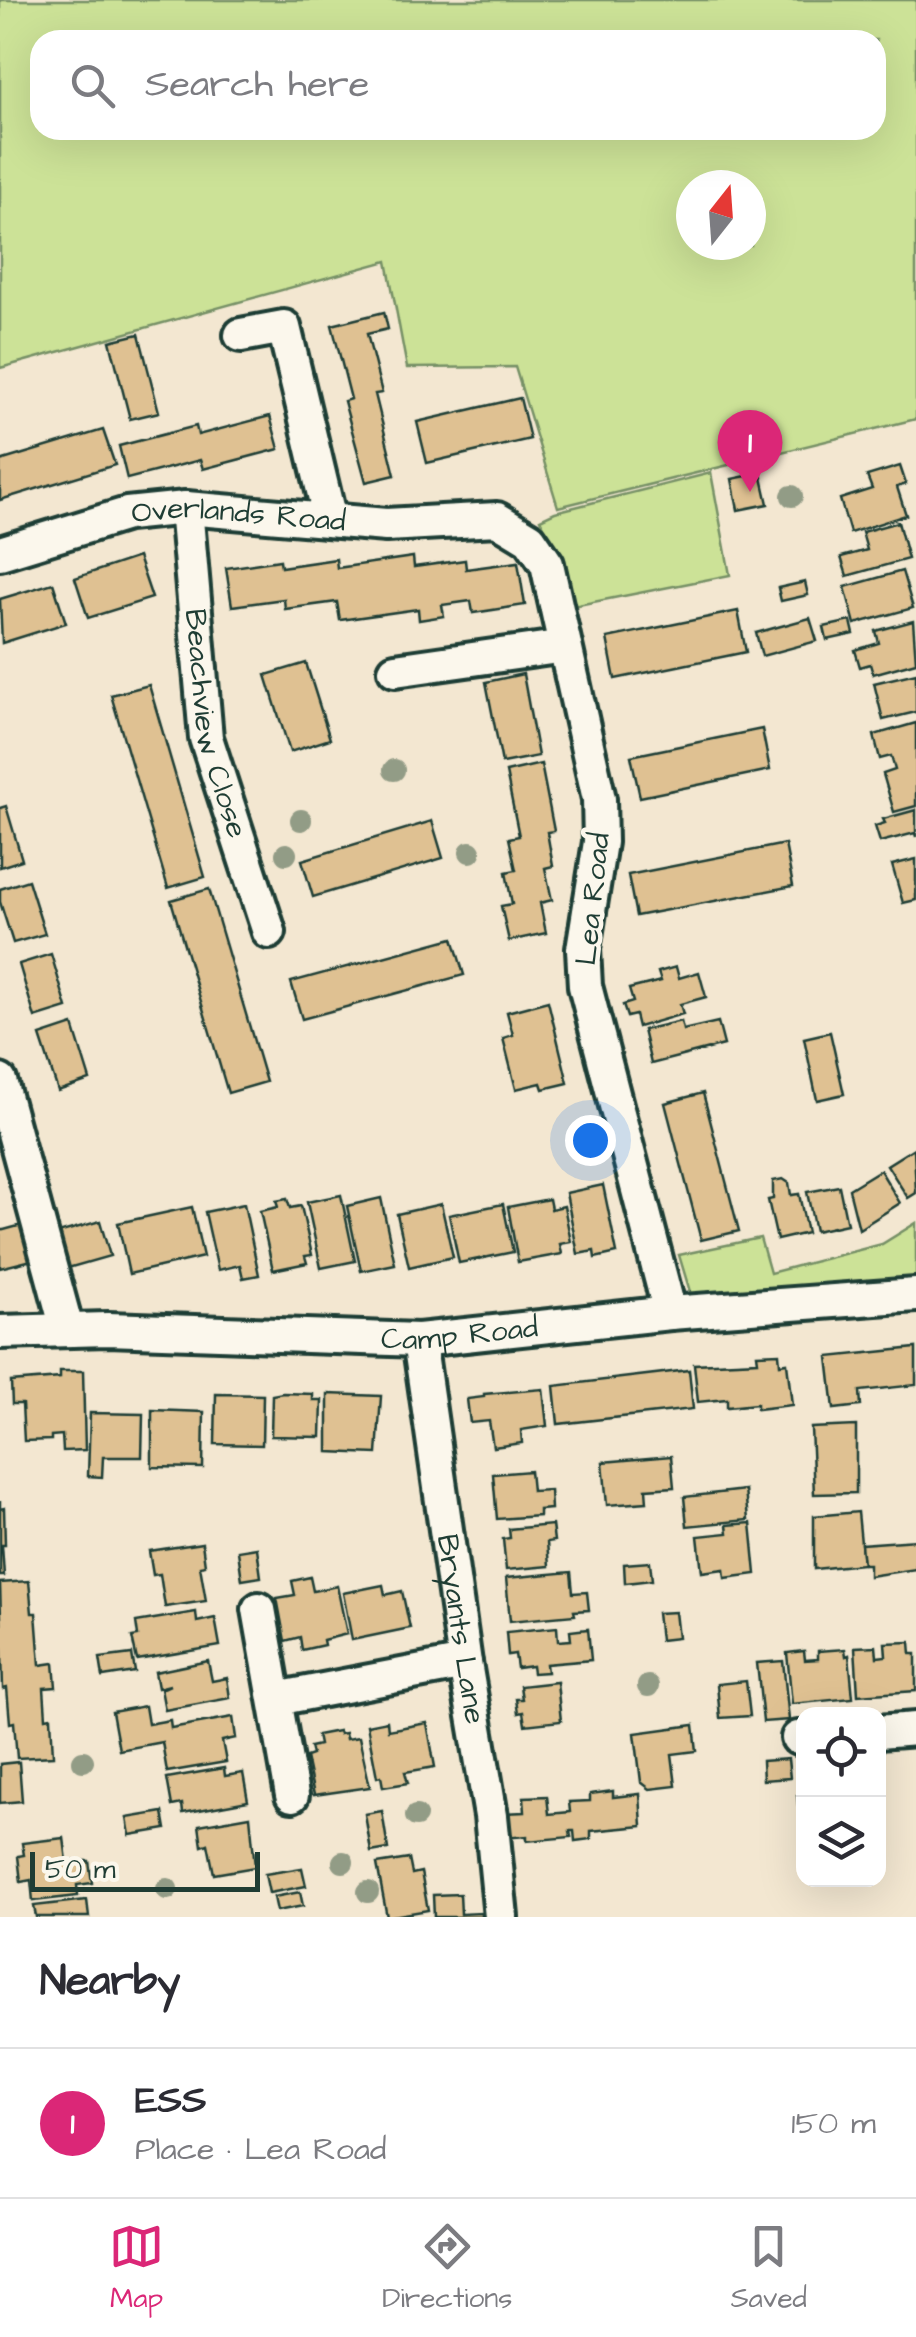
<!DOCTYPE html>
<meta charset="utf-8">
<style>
:root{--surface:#fff;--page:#f7f7f7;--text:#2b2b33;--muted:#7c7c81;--line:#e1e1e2;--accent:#db2777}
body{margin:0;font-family:"Architects Daughter",sans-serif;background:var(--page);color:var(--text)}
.controls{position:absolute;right:30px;bottom:30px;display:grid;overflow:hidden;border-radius:20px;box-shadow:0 10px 40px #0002}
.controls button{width:90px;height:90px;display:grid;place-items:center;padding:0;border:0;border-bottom:2px solid var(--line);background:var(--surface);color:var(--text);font:50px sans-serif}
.compass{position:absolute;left:676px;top:170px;width:90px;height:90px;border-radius:50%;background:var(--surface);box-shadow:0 10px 40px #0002;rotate:17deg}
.scale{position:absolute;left:30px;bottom:25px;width:230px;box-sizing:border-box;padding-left:10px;border:5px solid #1f3d34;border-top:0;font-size:28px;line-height:35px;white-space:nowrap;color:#1f3d34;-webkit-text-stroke:8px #fbf7ec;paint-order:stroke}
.you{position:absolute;left:590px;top:1140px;width:35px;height:35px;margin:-25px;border:8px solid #fff;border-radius:50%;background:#1a73e8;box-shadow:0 0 0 15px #1a73e833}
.badge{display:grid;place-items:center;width:65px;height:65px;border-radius:50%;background:var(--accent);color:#fff;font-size:32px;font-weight:700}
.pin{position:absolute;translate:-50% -82px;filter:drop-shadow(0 2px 5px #0008)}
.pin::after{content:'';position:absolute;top:52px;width:35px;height:30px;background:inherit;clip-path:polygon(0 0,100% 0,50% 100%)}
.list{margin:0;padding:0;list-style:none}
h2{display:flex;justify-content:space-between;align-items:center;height:130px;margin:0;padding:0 40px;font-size:42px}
h2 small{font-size:32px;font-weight:400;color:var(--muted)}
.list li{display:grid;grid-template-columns:65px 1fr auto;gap:30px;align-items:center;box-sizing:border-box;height:150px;padding:0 40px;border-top:2px solid var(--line)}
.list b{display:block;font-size:38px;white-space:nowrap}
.list p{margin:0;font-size:32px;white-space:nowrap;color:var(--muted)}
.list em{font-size:32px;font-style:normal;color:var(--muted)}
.icon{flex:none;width:55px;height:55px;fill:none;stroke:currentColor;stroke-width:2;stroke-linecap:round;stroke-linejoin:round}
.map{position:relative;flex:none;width:916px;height:1917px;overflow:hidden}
.search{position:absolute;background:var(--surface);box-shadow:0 10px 40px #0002;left:30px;right:30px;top:30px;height:110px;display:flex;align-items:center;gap:25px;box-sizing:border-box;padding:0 35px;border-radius:30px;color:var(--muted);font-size:38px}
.sheet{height:280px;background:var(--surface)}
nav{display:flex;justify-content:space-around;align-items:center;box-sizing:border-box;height:140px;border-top:2px solid var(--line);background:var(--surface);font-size:28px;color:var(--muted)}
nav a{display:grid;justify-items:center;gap:5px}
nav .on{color:var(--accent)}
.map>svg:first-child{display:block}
.green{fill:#cce297;stroke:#769066;stroke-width:2.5;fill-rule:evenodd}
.building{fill:#dfc192;stroke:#1f3d34;stroke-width:2.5}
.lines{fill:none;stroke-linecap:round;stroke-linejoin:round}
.minor-casing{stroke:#1f3d34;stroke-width:40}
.minor{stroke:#fbf7ec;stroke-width:32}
.tree{fill:#929c86}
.labels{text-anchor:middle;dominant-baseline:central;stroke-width:9;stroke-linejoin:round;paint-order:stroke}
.street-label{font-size:30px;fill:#1f3d34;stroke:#fbf7ec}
</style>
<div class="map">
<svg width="916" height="1917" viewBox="0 0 916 1917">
<rect width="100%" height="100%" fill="#f3e7d1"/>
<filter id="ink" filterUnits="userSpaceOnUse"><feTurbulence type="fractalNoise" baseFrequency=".01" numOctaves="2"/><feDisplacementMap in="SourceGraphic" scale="20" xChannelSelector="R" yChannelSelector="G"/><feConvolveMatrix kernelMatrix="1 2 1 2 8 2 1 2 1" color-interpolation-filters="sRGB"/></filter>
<g filter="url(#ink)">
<g class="green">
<path d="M0,0H916V419L558,507L515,367L407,368L387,261L0,368ZM40,40H876V130H40ZM751,185V245H691V185Z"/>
<path d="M711,473L730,575L568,607L560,555L540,519L555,512Z"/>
<path d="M916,1223V1279L691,1295L679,1255L760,1238L770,1273L882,1244Z"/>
</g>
<g class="building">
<path d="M384,312L388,329L367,334L382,393L375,394L395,475L366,482L344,401L351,399L332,325Z"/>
<path d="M139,334L159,412L130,419L110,341Z"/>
<path d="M520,398L530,439L427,463L417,422Z"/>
<path d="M270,416L279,449L203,469L200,460L127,479L119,446L196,426L198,435Z"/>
<path d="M103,430L115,465L0,500V461Z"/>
<path d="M900,466L906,484L897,487L906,515L850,533L840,499L872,489L867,476Z"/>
<path d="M761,473L768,504L738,510L732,479Z"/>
<path d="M898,522L908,559L847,576L841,557L867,550L862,532Z"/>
<path d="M138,557L152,598L88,618L75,578Z"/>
<path d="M413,557L414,567L465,560L466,569L518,562L525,605L473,613L471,601L442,605L444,616L419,620L418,609L340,620L337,602L285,609L284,599L232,606L226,568L280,560L281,567L336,559L337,568Z"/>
<path d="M902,571L913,608L855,624L845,587Z"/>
<path d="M805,582L808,595L781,601L778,588Z"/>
<path d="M53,583L66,623L2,643L0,599Z"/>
<path d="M738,611L746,652L615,679L607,638Z"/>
<path d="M810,618L817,641L762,656L756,633Z"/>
<path d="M851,621L854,634L827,640L824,627Z"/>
<path d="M913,621L916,662L873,674L870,664L860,667L855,650L879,643L876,631Z"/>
<path d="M306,663L330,739L290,752L266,675Z"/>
<path d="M916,673V712L883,720L874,683Z"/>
<path d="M523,674L538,756L502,763L486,682Z"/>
<path d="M149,685L205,877L168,888L111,695Z"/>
<path d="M916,723V806L894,812L883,774L895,770L891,756L880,759L874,735Z"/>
<path d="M762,729L770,770L640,797L631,756Z"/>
<path d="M541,764L554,831L547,832L553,866L545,868L552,900L540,903L546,933L509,941L501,906L512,904L506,872L516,870L509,838L519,836L506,772Z"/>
<path d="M6,806L22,860L0,867V808Z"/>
<path d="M916,810V837L915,833L880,842L875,826L885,823L883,819Z"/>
<path d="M432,821L443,858L313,897L302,860Z"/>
<path d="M785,844L793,886L636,916L628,875Z"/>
<path d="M916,859V900L903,903L892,865Z"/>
<path d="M28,880L45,934L13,943L0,902V889Z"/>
<path d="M209,889L266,1082L228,1093L171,900Z"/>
<path d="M453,938L464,975L302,1019L291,982Z"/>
<path d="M51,954L67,1008L35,1018L19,964Z"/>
<path d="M676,967L679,978L699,972L706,997L680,1004L683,1014L638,1027L635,1015L627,1017L623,1005L633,1002L629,989L661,981L658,972Z"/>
<path d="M548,1001L568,1083L543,1089L541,1083L516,1089L503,1038L513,1035L507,1012Z"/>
<path d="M681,1021L683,1030L718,1022L724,1045L651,1064L643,1030Z"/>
<path d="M73,1025L90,1080L58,1091L40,1036Z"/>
<path d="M830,1032L844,1094L817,1100L804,1038Z"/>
<path d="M703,1093L739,1231L701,1240L665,1103Z"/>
<path d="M914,1148L916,1193L908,1198L887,1165Z"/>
<path d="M880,1170L900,1203L859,1229L849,1189Z"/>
<path d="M783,1179L789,1183L791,1195L799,1194L807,1233L777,1240L768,1200L773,1199V1181Z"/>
<path d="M603,1185L617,1253L595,1258L594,1251L578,1254L566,1193Z"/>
<path d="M839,1186L847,1224L815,1231L807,1192Z"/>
<path d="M341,1195L355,1261L321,1268L307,1202Z"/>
<path d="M381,1198L395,1264L361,1271L347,1206Z"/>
<path d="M287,1199L290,1208L301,1206L312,1255L305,1256L307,1263L273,1270L260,1211L278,1207L276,1201Z"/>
<path d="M549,1199L551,1209L564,1206L571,1242L560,1244L562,1254L518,1262L508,1207Z"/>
<path d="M244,1204L259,1275L243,1278L240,1265L218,1270L205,1212Z"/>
<path d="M441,1204L453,1257L409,1267L397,1214Z"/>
<path d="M503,1204L513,1252L459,1263L449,1215Z"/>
<path d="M192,1207L203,1257L129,1274L118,1223Z"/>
<path d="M100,1221L110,1256L68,1268L58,1233Z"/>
<path d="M22,1225L32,1260L0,1268V1231Z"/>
<path d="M916,1348V1385L860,1391L861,1406L834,1409L828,1357Z"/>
<path d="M779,1353L780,1364L787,1363L792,1405L757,1409V1404L727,1407V1399L698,1402L694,1364L758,1361L757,1354Z"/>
<path d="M689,1370L693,1409L558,1424L554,1386Z"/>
<path d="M60,1371H83L85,1450L63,1451L62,1435L51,1436V1440L24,1441L22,1404H12L11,1382L60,1378Z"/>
<path d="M543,1389L547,1426L521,1430L522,1443L493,1447L489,1421L470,1423L467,1399L484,1397V1394Z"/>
<path d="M283,1393L313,1394V1400H322L321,1437L271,1436L272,1395Z"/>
<path d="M216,1394L263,1395L262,1445L215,1444Z"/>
<path d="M328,1394L381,1396L377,1454L328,1452Z"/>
<path d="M152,1410L204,1412L203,1468L152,1467Z"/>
<path d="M90,1413L143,1414L142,1457H103L102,1477L88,1476Z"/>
<path d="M856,1426V1493L814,1494L811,1428Z"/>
<path d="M671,1456L674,1487L646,1489L647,1502L607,1505L603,1462Z"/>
<path d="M530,1471L532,1491L550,1490L551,1509L539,1510V1516L497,1519L493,1474Z"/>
<path d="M745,1490L748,1520L687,1526L684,1497Z"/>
<path d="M0,1501V1509L4,1508L5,1545H2L4,1576H0Z"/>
<path d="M858,1512L863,1564L814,1569V1516Z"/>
<path d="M751,1523L756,1574L725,1578L724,1569L702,1572L698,1536L728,1533L727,1525Z"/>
<path d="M552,1525L554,1541L547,1542L549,1566L506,1570L503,1539L510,1538L509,1529Z"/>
<path d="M916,1540V1569L869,1576V1564H863L861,1544Z"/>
<path d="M202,1543L205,1565L200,1566L206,1601L165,1607L160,1574L153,1575L149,1551Z"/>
<path d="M257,1548L261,1577L242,1580L238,1551Z"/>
<path d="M650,1562L652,1580L625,1583L624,1564Z"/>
<path d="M571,1572L573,1593L587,1592L589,1610L574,1611L575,1615L510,1621L506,1578Z"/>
<path d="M310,1577L313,1591L337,1586L347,1634L323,1640L324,1645L302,1650L300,1637L285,1641L277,1598L295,1595L292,1581Z"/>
<path d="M29,1581L32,1613H36L40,1665L54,1663L56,1687L44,1688L46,1718L51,1717L53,1756L17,1758L14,1722L10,1723L7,1688L3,1689L0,1583Z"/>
<path d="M383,1585L385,1595L402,1591L410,1628L352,1640L343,1593Z"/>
<path d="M196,1612L197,1622L215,1618L220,1646L137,1660L132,1637L138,1636L136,1622Z"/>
<path d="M675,1612L678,1638L660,1640L657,1613Z"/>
<path d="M557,1627L558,1641L571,1640L570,1631L588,1629L591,1660L546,1664L547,1672L533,1673L532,1666L517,1668L515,1654L508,1655L506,1632Z"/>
<path d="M910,1642L911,1654H916V1691L858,1695L855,1647L876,1646L877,1657L886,1656L885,1643Z"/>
<path d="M845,1649L846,1656L849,1655L853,1698L792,1704L787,1653L804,1651L805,1660L818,1659V1651Z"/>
<path d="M132,1654L135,1672L103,1677L100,1658Z"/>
<path d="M208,1661L212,1681L227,1678L230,1698L165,1710L161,1689L170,1685L158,1688L155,1672Z"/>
<path d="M783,1661L789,1720L763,1722L757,1663Z"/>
<path d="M746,1681L750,1716L720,1718L717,1684Z"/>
<path d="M557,1682L561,1721L525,1725L523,1712L518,1713L516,1699H522L520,1686Z"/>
<path d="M145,1706L148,1724L170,1720L171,1728L233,1717L236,1738L222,1741L226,1762L167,1772L162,1742L119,1750L112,1712Z"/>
<path d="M387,1721L388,1730L427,1723L435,1767L405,1772L408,1783L383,1787L381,1776L377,1777L367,1725Z"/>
<path d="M694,1725L697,1751L672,1754L676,1786L650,1789L641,1782L635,1733Z"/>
<path d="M338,1731L339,1734L345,1733L346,1739L359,1737L370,1787L314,1795L306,1757L312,1755L310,1747L319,1745L317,1735Z"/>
<path d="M788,1759L790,1778L763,1780L762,1761Z"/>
<path d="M19,1762L22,1801L0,1803V1764Z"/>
<path d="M224,1768L225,1776L243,1773L248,1801L183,1813L182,1804L172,1806L167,1778Z"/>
<path d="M613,1791V1797L640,1794L642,1826L591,1831V1839L575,1841L574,1831H570L571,1837L527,1841V1836L503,1838V1813L525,1812L524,1797L547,1796L549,1814L570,1812L569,1802L590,1801V1794Z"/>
<path d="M804,1794V1833H801L797,1795Z"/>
<path d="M382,1811L388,1849L371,1852L365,1814Z"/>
<path d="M163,1812L166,1829L130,1835L127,1818Z"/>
<path d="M250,1816L255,1867L214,1874L208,1844L202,1846L199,1825Z"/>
<path d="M64,1838L67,1861H89L92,1883L77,1885L78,1896L33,1901L31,1880L21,1882L18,1856L24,1855L22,1843Z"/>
<path d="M409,1859L412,1874L421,1872L428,1910L387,1917L377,1864Z"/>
<path d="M302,1868L306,1886L269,1893L265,1874Z"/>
<path d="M300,1892L303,1906L277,1911L274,1897Z"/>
<path d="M460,1894L461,1914L481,1913V1917H434L433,1895Z"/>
<path d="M87,1900L89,1917H36L34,1906Z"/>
</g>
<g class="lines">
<defs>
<g id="minor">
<path d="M241,335L284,327L330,520"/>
<path id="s1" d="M186,508L206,738L269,932"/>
<path id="s2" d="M0,553L127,514L186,508L386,525L497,519L530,539L547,564L599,799L600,842L583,949L585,986L670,1313"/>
<path d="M395,670L565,646"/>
<path d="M0,1081L67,1329"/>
<path id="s3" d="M0,1332L108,1329L419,1340L670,1313L916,1295"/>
<path id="s4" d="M419,1340L465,1663L491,1816L501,1917"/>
<path d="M259,1609L292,1795"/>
<path d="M276,1699L465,1663"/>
<path d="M878,1732L916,1729"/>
<path d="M798,1738H804"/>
</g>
</defs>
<use href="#minor" class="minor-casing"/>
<use href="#minor" class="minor"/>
</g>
<g class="tree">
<circle cx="754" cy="441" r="11"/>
<circle cx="792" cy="496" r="11"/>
<circle cx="394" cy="770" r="11"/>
<circle cx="301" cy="820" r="11"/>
<circle cx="470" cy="852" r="11"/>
<circle cx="286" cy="854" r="11"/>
<circle cx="648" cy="1686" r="11"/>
<circle cx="83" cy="1761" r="11"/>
<circle cx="416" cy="1816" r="11"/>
<circle cx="343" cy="1862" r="11"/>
<circle cx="167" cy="1889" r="11"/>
<circle cx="368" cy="1892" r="11"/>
</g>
</g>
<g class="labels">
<g class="street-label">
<text stroke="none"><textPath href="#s2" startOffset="245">Overlands Road</textPath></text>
<text stroke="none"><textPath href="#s1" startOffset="218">Beachview Close</textPath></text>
<text transform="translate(593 899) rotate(-84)">Lea Road</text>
<text stroke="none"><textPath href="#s3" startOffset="460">Camp Road</textPath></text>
<text stroke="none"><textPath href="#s4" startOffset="292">Bryants Lane</textPath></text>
</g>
</g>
</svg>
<div class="controls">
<button><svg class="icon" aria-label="locate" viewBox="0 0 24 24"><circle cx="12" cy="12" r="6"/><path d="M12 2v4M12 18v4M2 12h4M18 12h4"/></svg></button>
<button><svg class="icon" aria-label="layers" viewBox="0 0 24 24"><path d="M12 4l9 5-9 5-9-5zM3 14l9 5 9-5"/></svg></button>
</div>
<svg class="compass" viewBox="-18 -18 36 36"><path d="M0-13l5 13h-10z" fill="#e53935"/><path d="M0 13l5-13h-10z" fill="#7c7c81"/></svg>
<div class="scale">50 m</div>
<div class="you"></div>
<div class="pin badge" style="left:750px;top:492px">1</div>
<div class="search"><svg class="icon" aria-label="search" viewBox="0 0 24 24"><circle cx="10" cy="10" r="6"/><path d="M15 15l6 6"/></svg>Search here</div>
</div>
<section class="sheet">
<h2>Nearby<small></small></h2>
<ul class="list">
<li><span class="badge">1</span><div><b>ESS</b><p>Place · Lea Road</p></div><em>150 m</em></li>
</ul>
</section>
<nav>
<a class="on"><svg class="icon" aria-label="map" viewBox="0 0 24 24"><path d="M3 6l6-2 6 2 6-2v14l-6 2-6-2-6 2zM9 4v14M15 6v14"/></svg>Map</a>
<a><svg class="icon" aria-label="directions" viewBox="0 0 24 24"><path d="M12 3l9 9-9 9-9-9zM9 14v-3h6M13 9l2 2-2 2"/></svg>Directions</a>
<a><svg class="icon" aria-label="saved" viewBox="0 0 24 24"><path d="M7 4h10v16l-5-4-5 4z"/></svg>Saved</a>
</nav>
